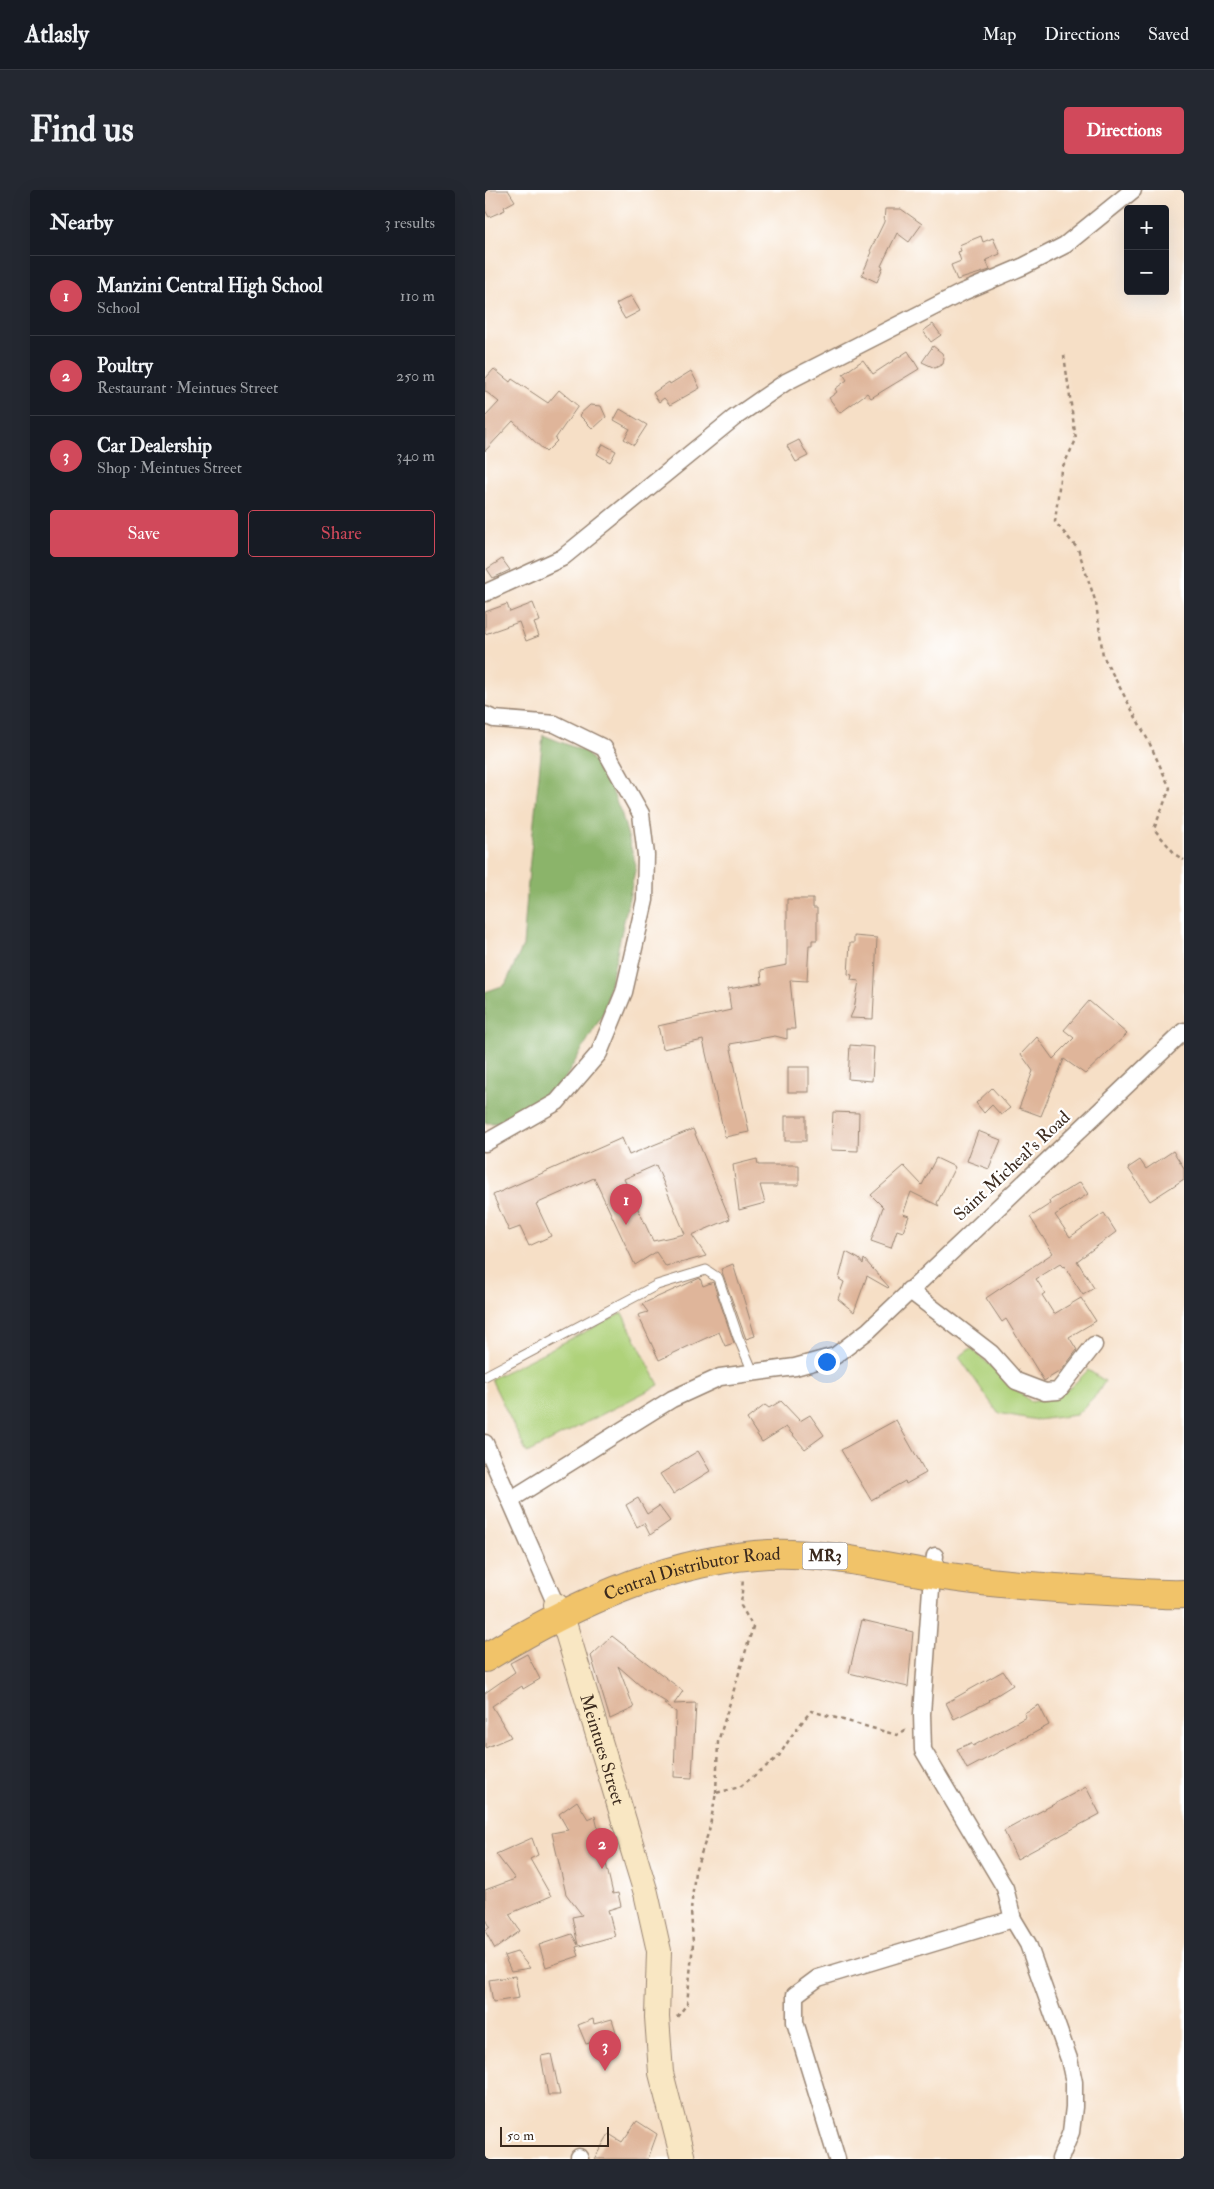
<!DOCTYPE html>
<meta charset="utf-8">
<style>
:root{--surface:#171b24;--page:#242831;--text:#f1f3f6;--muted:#9ea1a6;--line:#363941;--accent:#d1495b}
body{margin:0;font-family:"IM FELL Double Pica",serif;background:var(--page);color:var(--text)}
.controls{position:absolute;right:15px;top:15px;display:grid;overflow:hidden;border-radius:5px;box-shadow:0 5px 20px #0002}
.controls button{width:45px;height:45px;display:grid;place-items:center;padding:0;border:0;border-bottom:1px solid var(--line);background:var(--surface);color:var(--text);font:25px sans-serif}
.scale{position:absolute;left:15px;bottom:12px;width:109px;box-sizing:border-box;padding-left:5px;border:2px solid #3b2a1e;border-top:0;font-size:14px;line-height:18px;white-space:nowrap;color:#3b2a1e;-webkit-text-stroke:4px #fff;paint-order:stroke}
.you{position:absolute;left:341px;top:1171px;width:18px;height:18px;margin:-12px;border:4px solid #fff;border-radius:50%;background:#1a73e8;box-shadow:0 0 0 8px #1a73e833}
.badge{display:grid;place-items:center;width:32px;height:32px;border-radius:50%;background:var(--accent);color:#fff;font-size:16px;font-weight:700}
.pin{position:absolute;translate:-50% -41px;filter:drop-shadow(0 1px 2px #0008)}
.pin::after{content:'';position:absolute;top:26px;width:18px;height:15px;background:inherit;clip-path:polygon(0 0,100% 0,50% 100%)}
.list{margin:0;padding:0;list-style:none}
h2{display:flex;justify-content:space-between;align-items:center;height:65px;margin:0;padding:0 20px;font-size:21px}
h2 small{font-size:16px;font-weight:400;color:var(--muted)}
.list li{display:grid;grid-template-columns:32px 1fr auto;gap:15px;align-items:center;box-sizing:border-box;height:80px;padding:0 20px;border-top:1px solid var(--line)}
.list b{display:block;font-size:19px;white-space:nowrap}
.list p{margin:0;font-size:16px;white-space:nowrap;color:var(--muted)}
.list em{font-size:16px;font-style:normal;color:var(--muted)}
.actions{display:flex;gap:10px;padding:15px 20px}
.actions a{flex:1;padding:11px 0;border:1px solid var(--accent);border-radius:5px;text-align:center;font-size:18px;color:var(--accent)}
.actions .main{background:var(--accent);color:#fff}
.map{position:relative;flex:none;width:699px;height:1969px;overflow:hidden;border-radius:5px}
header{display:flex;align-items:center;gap:30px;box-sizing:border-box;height:70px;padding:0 25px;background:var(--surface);border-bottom:1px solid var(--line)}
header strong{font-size:24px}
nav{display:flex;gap:28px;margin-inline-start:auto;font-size:18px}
.intro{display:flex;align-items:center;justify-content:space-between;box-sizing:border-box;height:120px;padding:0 30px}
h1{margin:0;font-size:35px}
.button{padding:12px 22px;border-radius:5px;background:var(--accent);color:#fff;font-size:18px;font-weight:700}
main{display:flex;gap:30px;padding:0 30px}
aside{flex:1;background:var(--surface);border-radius:5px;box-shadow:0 5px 20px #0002}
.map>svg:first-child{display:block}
.green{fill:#afd27a;stroke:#757e4c}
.forest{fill:#8bb46a;stroke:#636f44}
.building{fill:#dfb59a;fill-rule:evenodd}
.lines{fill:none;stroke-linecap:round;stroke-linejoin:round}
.lane-casing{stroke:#988472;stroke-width:11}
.street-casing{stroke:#988472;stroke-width:19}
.secondary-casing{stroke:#988472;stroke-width:26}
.highway-casing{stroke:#988472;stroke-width:30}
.path{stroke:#988472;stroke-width:2.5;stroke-dasharray:4 4;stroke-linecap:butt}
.lane{stroke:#fff;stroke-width:9}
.street{stroke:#fff;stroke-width:16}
.secondary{stroke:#f9e7c3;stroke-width:24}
.highway{stroke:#f1c369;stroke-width:28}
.labels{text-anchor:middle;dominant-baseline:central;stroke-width:4.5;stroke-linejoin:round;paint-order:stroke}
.shield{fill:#fff;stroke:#766a62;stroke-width:1}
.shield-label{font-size:16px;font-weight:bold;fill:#3b2a1e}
.street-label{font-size:18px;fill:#3b2a1e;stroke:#fff}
</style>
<header>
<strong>Atlasly</strong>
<nav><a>Map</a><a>Directions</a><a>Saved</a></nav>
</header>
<div class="intro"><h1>Find us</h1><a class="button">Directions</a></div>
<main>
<aside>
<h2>Nearby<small>3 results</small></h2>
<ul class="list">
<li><span class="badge">1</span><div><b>Manzini Central High School</b><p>School</p></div><em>110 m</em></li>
<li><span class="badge">2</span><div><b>Poultry</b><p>Restaurant · Meintues Street</p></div><em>250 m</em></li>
<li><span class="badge">3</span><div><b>Car Dealership</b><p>Shop · Meintues Street</p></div><em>340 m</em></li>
</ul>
<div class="actions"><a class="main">Save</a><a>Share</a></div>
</aside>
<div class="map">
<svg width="699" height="1969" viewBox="0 0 699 1969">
<rect width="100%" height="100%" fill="#fff"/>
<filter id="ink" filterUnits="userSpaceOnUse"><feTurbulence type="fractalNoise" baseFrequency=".02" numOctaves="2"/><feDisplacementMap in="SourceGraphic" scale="10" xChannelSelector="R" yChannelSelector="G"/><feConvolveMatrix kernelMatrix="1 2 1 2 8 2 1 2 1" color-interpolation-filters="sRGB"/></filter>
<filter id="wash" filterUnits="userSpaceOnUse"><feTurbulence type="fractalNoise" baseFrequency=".0096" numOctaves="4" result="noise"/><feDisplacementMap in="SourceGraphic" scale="20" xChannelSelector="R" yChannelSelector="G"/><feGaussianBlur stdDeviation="1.12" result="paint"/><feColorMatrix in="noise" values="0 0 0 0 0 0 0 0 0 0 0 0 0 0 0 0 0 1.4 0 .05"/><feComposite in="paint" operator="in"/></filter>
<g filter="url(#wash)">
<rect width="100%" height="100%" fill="#f6dfc6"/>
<g class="green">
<path d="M137,1123L174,1195L42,1263L6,1189Z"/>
<path d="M486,1158L546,1212C576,1207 583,1201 603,1180L620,1191L612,1204L591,1225L552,1230L513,1223L474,1167Z"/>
</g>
<path class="forest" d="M58,545L101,562L122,589L137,625L151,676L119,822L78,892L23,933H0V802L20,795L38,756L44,680Z"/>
<g id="blocks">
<g class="building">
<path d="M0,0H23L30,11L19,17L20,20L4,27L0,20Z"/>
<path d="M400,19H416L437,34L424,52L412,43L396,76L398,77L392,92L377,85L387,62L385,61L399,32Z"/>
<path d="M496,46L498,52L508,48L515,64L501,70L505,80L472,90L466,75L476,71L473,62L476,61L474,55Z"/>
<path d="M146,106L155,121L140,129L131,114Z"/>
<path d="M448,134L456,145L446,152L438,141Z"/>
<path d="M448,156L457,163L459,168L458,174L450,178L437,172Z"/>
<path d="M423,161L434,179L386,208L382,203L355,223L344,208L352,202L350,199L362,190L358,184L378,170L388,184Z"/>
<path d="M9,179L25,192L27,189L63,213L74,200L93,216L70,249L72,251L61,262L28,231L0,261V227L14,212L0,201V189Z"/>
<path d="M206,181L215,198L185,215L179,208L174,212L168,203L184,192L185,194Z"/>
<path d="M105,215L116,216L121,227L108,239L94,225Z"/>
<path d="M135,219L162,235L149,255L139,249L145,239L129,230Z"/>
<path d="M314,250L323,266L311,272L302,256Z"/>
<path d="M118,254L131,261L125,272L112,264Z"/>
<path d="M17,369L25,380L8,388L2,379Z"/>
<path d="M48,413L55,431L49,433L54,446L41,451L34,432L0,444V422L22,414L25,422Z"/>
<path d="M302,709H328V718H332V750H327V755H324L322,791L305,790L310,839H302V849L290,846L245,854L264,942L240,947L218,850L178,859L173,836L246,820L243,799L277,793L276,780L302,775Z"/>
<path d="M369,746L392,748L388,829L365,828L369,819L374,791L366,790L367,785L363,784L365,753H369Z"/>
<path d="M604,811L642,844L600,884L579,869L556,926L534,918L548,881L536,864L552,847L568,869L589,848L579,840Z"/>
<path d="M365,855L389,857L387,891L363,889Z"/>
<rect x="303" y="877" width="21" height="25"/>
<path d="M507,898L525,918L516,925L507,915L499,923L491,913Z"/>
<path d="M348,922L374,923L373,961L346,960Z"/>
<rect x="300" y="926" width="21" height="25"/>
<path d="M208,939L245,1029L207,1045L221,1066L181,1077L171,1062L150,1075L109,988L51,1014L66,1046L44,1056L35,1037L24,1041L8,1005L137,948L144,965ZM171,975L200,1044L168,1051L139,989Z"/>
<path d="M493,941L516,950L504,979L482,971Z"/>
<path d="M688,961L699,978V989L665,1011L643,978L655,970L661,979Z"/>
<path d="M451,968L470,977L452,1013L454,1016L426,1002L418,1024L424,1026L418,1042L412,1040L406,1058L386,1051L398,1017L386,1005L419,976L437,995Z"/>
<path d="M272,969L273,975H314V995H275L280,1013L254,1020L248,975Z"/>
<path d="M595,992L603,1004L570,1025L585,1047L619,1023L631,1042L592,1071L609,1098L598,1105L579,1076L578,1077L575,1074L551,1089L560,1103L557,1105L569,1124L596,1108L611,1131L584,1147L592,1160L577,1180L559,1191L521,1129L517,1132L501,1108L568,1063L545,1027L565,1014L564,1011Z"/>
<path d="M361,1062L374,1069L378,1074L379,1069L404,1097L403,1098L382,1086L369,1122L353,1109L359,1092L354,1089Z"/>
<path d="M248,1074L270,1146L261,1149L236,1079Z"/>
<path d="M215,1088L218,1096L228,1092L249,1153L240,1156L234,1142L174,1170L153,1125L163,1122L157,1114Z"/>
<path d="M296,1211L315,1231L325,1225L339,1245L320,1259L301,1237L277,1252L262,1229L280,1215L284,1218Z"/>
<path d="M411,1230L441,1283L421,1294L420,1291L386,1310L356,1260Z"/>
<path d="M213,1261L225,1281L188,1304L175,1284Z"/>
<path d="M153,1308L162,1324L174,1316L185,1331L165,1345L159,1333L152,1337L141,1315Z"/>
<path d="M377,1430L428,1442L423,1497L364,1483Z"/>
<path d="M127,1446L198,1501L189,1514L211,1513L207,1588L189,1587L191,1522L179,1514H184L158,1498L133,1476L149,1518L125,1529L106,1466Z"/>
<path d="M42,1464L55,1489L38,1499L37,1496L7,1516L26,1547L0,1558V1503L30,1482L25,1473Z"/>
<path d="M518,1481L528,1495L504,1510L505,1511L469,1529L461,1513Z"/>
<path d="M554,1515L564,1535L482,1579L472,1559L486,1553L488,1556L541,1527L539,1523Z"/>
<path d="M601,1597L615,1624L532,1669L519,1641Z"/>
<path d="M92,1611L103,1629L110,1626L128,1704L133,1703L136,1716L123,1720L130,1746L91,1757L94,1766L61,1777L54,1755L87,1744L93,1755L87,1727L97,1725L81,1704L67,1643L83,1640L74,1624Z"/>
<path d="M47,1648L53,1665L45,1669L66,1706L24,1724L35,1741L10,1759L0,1741L5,1737L0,1727V1700L30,1689L11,1664Z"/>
<path d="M32,1762L45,1778L26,1781L19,1766Z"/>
<path d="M30,1786L34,1808L8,1812L4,1790Z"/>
<path d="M108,1829L109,1834L127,1829L132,1845L101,1854L93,1835Z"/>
<path d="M66,1864L75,1905H63L56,1866Z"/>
<path d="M152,1931L172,1944L163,1969H109L124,1944L137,1952Z"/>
</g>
</g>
</g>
<g filter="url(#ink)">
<use href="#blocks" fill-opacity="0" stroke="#988472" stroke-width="1"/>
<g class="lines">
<defs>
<path id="lane" d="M0,1186L172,1095L221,1080L233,1088L253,1147L268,1182"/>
<g id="street">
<path d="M0,403L77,368L249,228L301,192L478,102L539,76L580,55L648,0"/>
<path d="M0,525L9,529L70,534L119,558L156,624L161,665L160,710L139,802L114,863L72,912L0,953"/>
<path d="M424,1100L506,1163L531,1191L560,1202L573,1201L609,1155"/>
<path d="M0,1253L71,1415"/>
<path d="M25,1310L187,1209L235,1187L310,1177L350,1166L384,1140L699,841"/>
<path d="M450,1366L447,1385L437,1524L438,1560L520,1698L528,1729L543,1754L584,1869L589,1892V1917L586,1942L575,1969"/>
<path d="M94,1967L95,1969"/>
<path d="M352,1969L310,1832V1805L333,1788L528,1729"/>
</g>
<g id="secondary">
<path id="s1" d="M71,1415L77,1426L161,1703L174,1761L172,1827L176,1883L198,1969"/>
</g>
<g id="highway">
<path id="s2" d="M0,1468C82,1418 173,1374 270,1365C329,1359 388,1375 446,1384C505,1394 564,1398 623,1401C648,1402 674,1405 699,1404"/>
</g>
</defs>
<use href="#lane" class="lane-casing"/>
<use href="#street" class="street-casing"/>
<use href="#secondary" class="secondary-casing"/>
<use href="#highway" class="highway-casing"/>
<g class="path">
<path d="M579,165L591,250L576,280L570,332L593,359L611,413L618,466L664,552L685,598L669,639L691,665L699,670"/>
<path d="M231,1603L233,1552L268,1437L256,1416L258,1388"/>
<path d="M192,1827L202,1814L208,1754L206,1720L210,1681L224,1641L231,1603L255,1597L294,1566L309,1542L326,1521L412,1545L422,1539"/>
</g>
<use href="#lane" class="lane"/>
<use href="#street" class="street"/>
<use href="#secondary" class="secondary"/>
<use href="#highway" class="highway"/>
</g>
</g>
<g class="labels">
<rect class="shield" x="317.5" y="1352.5" width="45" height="27" rx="4"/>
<g class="shield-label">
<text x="340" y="1366">MR3</text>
</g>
<g class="street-label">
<text transform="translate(527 976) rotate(-43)">Saint Micheal's Road</text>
<text stroke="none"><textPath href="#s2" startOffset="226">Central Distributor Road</textPath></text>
<text stroke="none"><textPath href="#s1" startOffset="152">Meintues Street</textPath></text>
</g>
</g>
</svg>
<div class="controls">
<button>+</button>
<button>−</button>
</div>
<div class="scale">50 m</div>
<div class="you"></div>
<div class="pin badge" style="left:141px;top:1035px">1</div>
<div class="pin badge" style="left:117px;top:1679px">2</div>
<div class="pin badge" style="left:120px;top:1881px">3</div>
</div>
</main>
